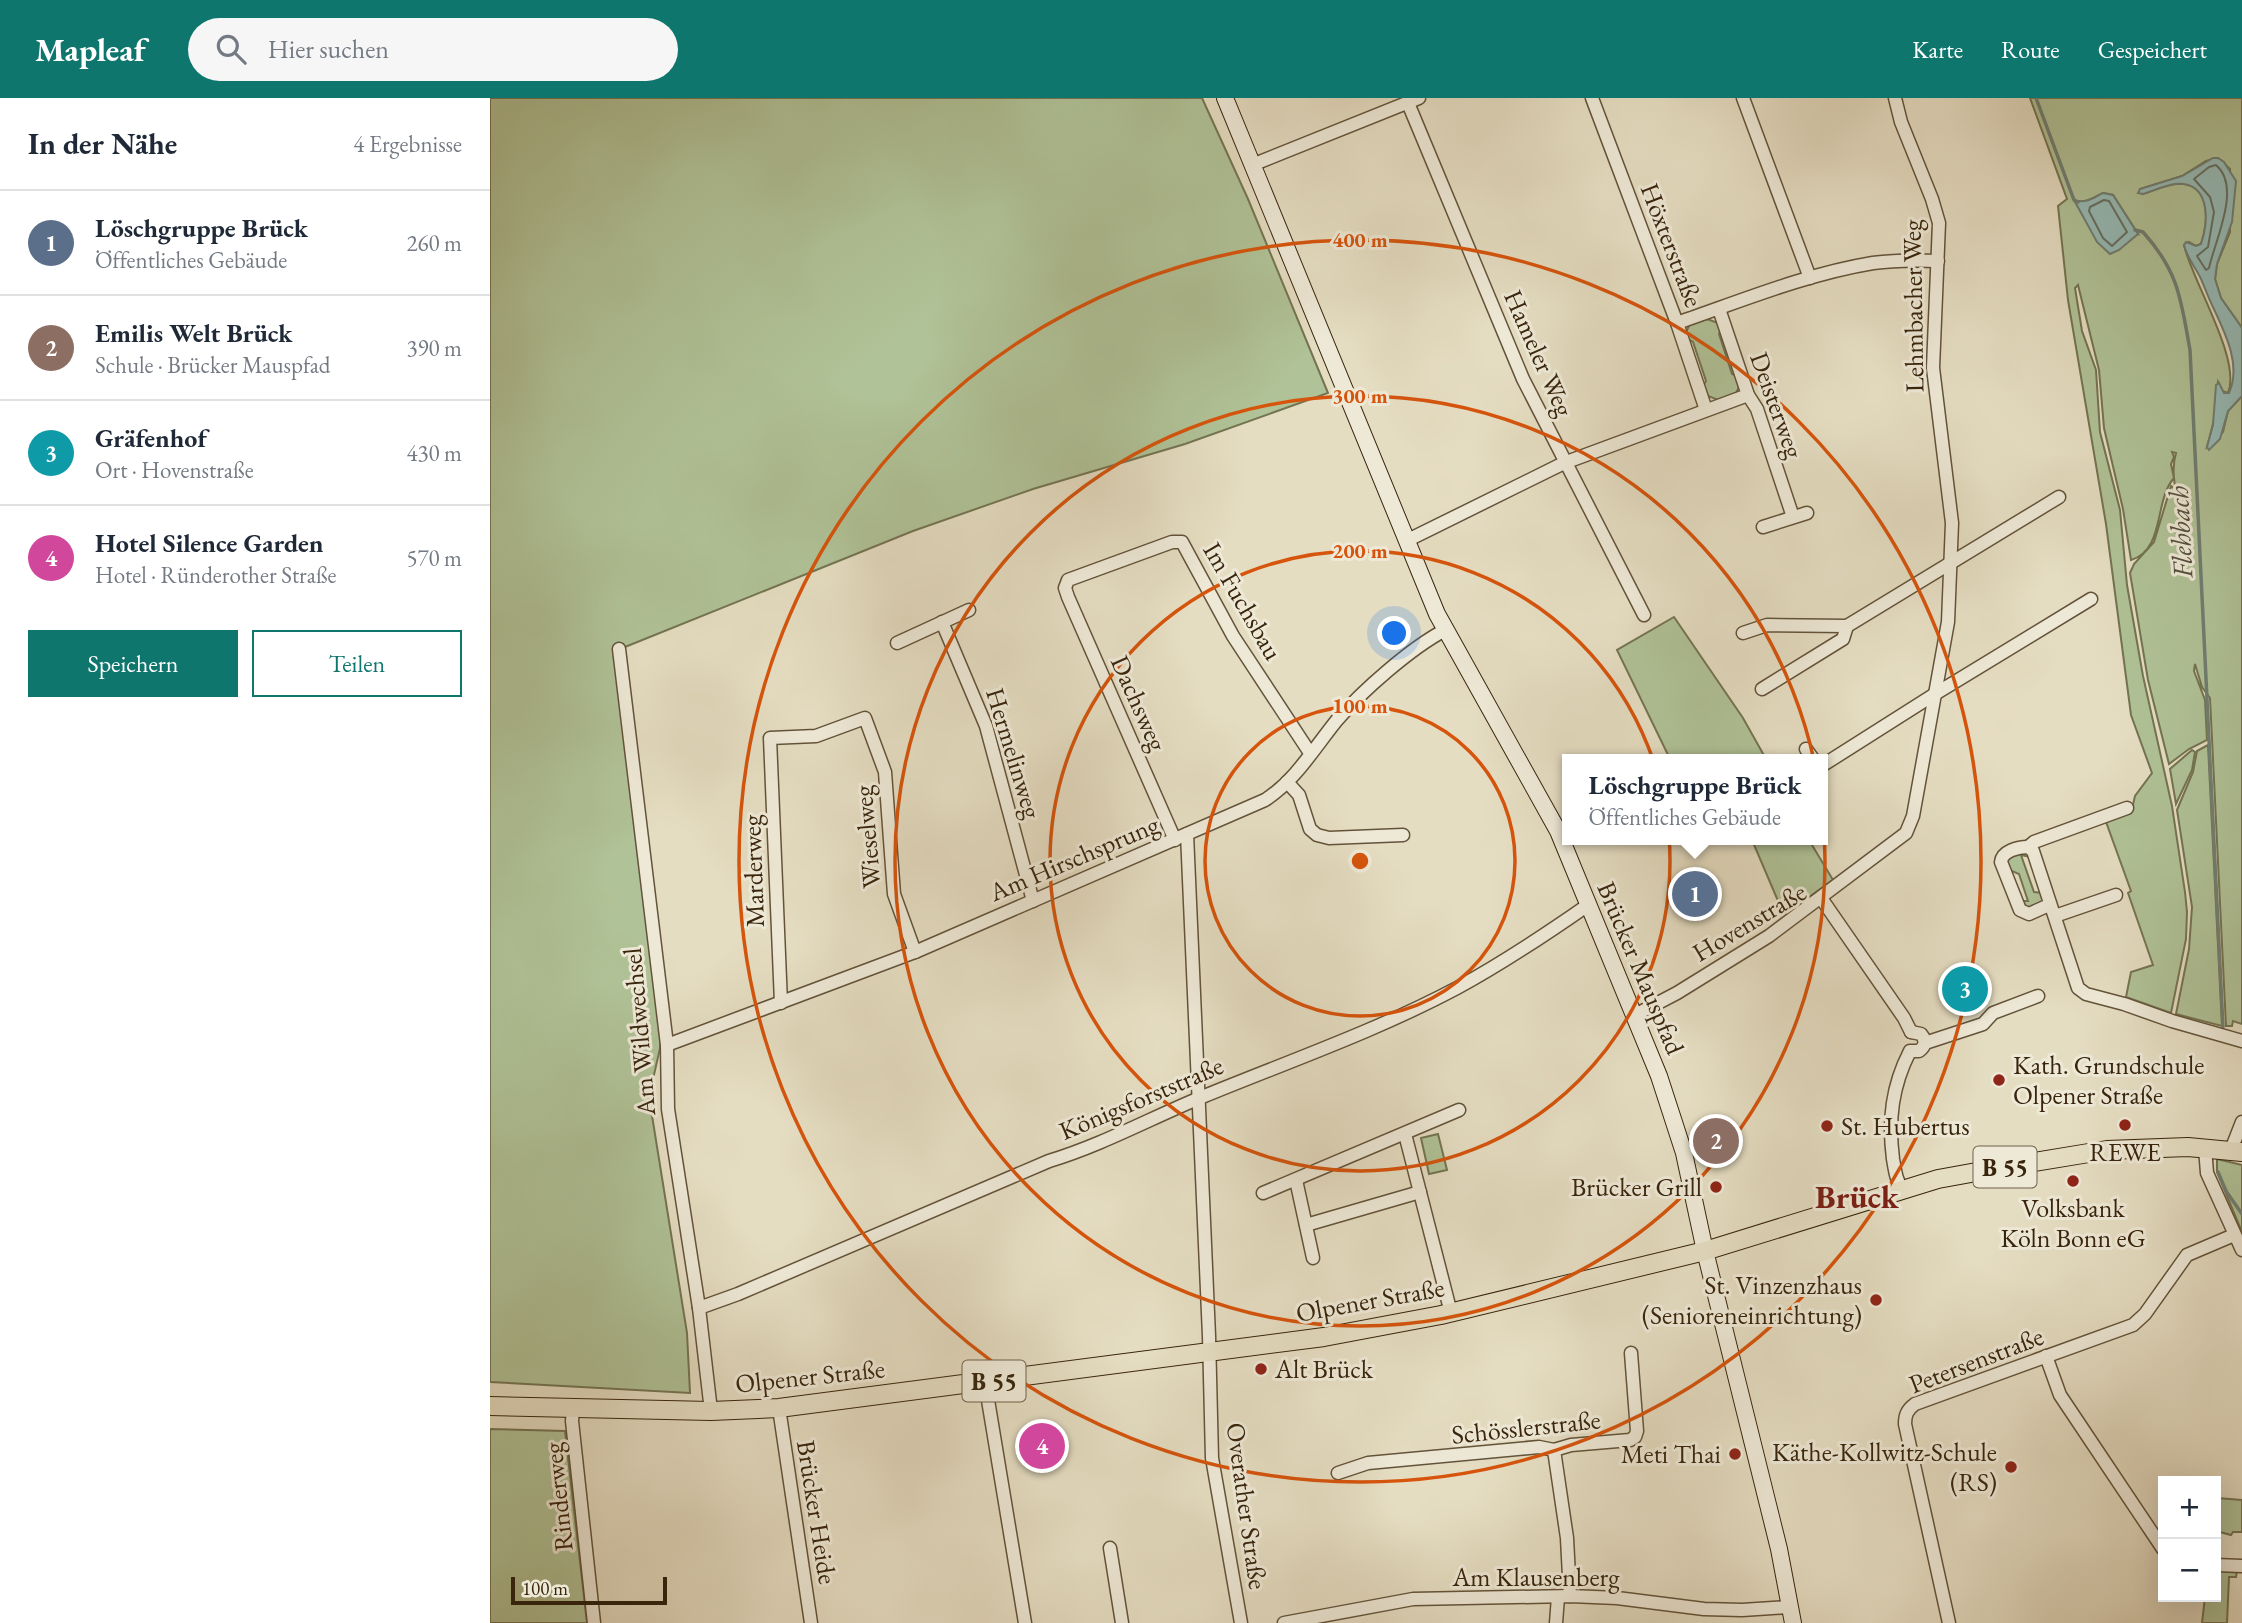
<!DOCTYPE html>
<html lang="de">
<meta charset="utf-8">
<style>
:root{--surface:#fff;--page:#f6f6f7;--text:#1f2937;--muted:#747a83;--line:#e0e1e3;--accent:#0f766e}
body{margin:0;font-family:"EB Garamond",serif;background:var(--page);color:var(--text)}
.controls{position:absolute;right:21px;bottom:21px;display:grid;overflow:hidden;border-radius:0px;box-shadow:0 7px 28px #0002}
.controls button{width:63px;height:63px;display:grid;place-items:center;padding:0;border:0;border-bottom:2px solid var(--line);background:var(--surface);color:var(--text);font:35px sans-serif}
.scale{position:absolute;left:21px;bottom:18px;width:156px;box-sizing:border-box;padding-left:7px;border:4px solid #38250c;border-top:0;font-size:19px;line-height:24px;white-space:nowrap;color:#38250c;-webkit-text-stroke:5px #eee9d7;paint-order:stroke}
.you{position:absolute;left:905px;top:536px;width:24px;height:24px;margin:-18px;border:5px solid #fff;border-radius:50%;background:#1a73e8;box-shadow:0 0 0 10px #1a73e833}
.badge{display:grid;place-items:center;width:46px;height:46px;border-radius:50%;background:var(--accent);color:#fff;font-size:23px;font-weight:700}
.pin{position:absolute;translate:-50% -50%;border:4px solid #fff;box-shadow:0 2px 7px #0006}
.popup{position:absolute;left:1072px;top:656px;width:266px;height:91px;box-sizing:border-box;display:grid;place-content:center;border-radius:0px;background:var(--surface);filter:drop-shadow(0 2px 5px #0005);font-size:23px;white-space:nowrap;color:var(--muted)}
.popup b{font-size:26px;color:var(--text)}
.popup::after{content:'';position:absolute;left:50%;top:100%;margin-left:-14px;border:14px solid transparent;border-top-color:var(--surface)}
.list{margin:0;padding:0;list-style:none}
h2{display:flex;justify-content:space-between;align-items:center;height:91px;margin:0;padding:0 28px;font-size:30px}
h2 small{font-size:23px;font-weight:400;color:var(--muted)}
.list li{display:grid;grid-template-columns:46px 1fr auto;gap:21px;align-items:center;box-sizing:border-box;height:105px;padding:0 28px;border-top:2px solid var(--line)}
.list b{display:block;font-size:26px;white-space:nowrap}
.list p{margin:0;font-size:23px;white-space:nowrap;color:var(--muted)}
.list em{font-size:23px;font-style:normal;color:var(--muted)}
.actions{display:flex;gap:14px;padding:21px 28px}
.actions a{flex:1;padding:16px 0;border:2px solid var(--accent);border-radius:0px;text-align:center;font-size:24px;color:var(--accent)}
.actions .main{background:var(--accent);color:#fff}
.icon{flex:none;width:38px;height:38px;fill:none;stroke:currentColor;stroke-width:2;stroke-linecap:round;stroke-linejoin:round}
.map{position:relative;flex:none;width:1752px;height:1525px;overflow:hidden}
header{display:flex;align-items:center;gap:42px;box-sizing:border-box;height:98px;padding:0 35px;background:var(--accent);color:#fff}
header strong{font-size:33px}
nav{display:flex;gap:38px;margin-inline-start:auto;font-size:24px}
.search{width:490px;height:63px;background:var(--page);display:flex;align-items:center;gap:18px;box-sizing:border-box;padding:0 24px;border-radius:38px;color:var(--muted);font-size:26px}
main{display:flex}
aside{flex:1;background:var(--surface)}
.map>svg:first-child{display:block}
.green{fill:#b0c297;stroke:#747452;stroke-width:2;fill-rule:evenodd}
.water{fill:#96bbb7;stroke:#707f73;stroke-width:2}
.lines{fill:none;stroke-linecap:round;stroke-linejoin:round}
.shore{stroke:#677062;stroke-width:2}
.stream{stroke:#707f73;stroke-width:3.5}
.street-casing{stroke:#63533a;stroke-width:15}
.secondary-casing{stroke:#38250c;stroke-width:18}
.primary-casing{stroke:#38250c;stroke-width:20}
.street{stroke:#eee9d7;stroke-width:12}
.secondary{stroke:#eee9d7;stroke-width:16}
.primary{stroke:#e5ddc2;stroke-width:18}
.ring{fill:none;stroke:#d6540c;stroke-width:3.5}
.poi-dot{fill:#8f2418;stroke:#eee9d7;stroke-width:2.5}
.labels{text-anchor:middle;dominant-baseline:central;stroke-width:6;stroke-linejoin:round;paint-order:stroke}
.shield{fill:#eee9d7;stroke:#6f6049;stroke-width:2}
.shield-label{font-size:24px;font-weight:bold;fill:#38250c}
.street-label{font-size:26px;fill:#38250c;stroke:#eee9d7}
.poi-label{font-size:26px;fill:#38250c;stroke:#eee9d7;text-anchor:end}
.water-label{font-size:28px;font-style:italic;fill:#54523f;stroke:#eee9d7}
.district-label{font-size:33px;font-weight:bold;fill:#7a1f14;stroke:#eee9d7}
.centre{fill:#d6540c;stroke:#eee9d7;stroke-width:3.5}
.ring-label{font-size:21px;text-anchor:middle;font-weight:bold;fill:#d6540c;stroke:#eee9d7;stroke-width:6;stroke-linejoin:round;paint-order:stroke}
</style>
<header>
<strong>Mapleaf</strong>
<div class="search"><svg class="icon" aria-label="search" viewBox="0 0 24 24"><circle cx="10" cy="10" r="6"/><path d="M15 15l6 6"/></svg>Hier suchen</div>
<nav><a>Karte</a><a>Route</a><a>Gespeichert</a></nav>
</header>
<main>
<aside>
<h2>In der Nähe<small>4 Ergebnisse</small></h2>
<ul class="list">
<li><span class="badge" style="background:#5c6f8a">1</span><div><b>Löschgruppe Brück</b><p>Öffentliches Gebäude</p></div><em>260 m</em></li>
<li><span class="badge" style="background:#8d6e63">2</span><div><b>Emilis Welt Brück</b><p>Schule · Brücker Mauspfad</p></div><em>390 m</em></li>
<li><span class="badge" style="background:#0f9aa8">3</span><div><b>Gräfenhof</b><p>Ort · Hovenstraße</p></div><em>430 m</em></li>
<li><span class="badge" style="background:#d1479c">4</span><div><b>Hotel Silence Garden</b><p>Hotel · Ründerother Straße</p></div><em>570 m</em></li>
</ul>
<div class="actions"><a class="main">Speichern</a><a>Teilen</a></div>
</aside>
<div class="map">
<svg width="1752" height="1525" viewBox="0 0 1752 1525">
<rect width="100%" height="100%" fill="#e5ddc2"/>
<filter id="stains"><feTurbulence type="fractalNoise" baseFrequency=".00286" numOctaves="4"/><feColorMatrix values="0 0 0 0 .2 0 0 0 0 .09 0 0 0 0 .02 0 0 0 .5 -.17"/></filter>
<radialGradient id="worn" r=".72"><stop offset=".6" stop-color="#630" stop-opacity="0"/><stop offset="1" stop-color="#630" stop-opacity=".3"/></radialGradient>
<g class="green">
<path d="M0,0H712L758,101L838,295L695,346L543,391L423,433L130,551L173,937L159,999L197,1235L200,1295L0,1284Z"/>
<path d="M1540,0H1752V230L1731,200L1725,181L1727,166L1740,134V71L1728,60L1716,63L1692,78L1650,91L1653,96C1663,93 1675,87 1686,86C1721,83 1719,124 1711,146L1706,148L1699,144L1694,147C1702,183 1752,262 1738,295L1732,293L1728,284L1724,322L1717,349L1733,334L1738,313L1752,298V926L1743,923L1742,928H1736L1720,600L1712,589L1705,566L1704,573L1715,602L1717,642L1699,651L1679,666L1658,582L1640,475L1644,466L1664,444L1681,388L1684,390L1689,419L1686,432L1688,442L1694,446L1700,443L1693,442L1688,434C1693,408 1678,381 1686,355L1682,354L1684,359L1681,366L1684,380C1664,402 1675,452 1641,462L1633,411L1614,330L1609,272L1588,187L1585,190L1592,233L1606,272L1610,334L1630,412L1637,487L1653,578L1682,708L1695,794L1697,814L1696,841L1681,915L1636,899L1641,874L1663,867L1638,795L1641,793L1615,721L1642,711L1645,698L1662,675L1641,617L1616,426L1578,202L1568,108L1577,101ZM1613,95L1623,97L1648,136L1593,118L1585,103C1595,106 1604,99 1613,95Z"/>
<path d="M1217,221L1228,225L1231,231L1229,236L1242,276L1248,278L1249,289L1246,295L1228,302L1218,298L1213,288L1216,283L1203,244L1197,240L1196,234L1200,226Z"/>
<path d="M1184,519L1253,620L1276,661H1180L1127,552Z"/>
<path d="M1718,647L1732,928L1686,916L1699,851L1702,809L1687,712L1703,674L1707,653Z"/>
<path d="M1702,652L1705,654L1702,672L1686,706L1680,671Z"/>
<path d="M1262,742H1319L1343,782L1294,817Z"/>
<path d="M1536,754L1540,759L1531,757L1544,794L1553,795L1554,805L1537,811L1530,803H1538L1529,776L1517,771L1515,765L1519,757Z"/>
<path d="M948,1036L957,1072L939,1076L931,1040Z"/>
<path d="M1727,1061L1752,1067C1752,1090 1752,1110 1752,1134L1727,1074Z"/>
<path d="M0,1331L75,1333L97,1525H0Z"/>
<path d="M1727,1400L1752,1402V1434H1743L1741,1437L1726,1433Z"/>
<path d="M1726,1472L1747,1473L1746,1479H1739L1737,1525H1712L1715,1499H1726Z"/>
</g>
<g class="water">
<path d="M1723,60H1728L1734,64L1746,83L1742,124L1727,166L1725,181L1731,200L1752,230V298L1738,313L1730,341L1719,352L1717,349L1723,327L1726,287L1729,285L1734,295H1739C1752,266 1734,233 1722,207C1718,199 1715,190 1711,181C1706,170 1697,160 1694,147L1696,144L1706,148L1711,146C1719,124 1721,83 1685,86C1675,87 1663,93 1653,96L1648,95L1650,91L1692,78Z"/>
<path d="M1613,95L1623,97L1648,136L1629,152L1620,156L1607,144L1584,102C1595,106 1604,100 1613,95Z"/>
</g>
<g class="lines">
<g class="shore">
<path d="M1726,67C1752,89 1725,142 1719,170L1716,172L1707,158L1718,149L1724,114L1720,99L1704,81L1719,69Z"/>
<path d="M1614,102L1619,103L1637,134L1622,148L1613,140L1599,113L1600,109Z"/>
</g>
<g class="stream">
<path d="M1546,0L1584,102L1588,104"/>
<path d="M1645,132L1653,134C1689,174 1691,202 1700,252L1733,929"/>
<path d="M1728,1074L1736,1093L1752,1116"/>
</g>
<defs>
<g id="street">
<path d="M1102,0L1187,225L1216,312"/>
<path d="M1253,0L1320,180"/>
<path d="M918,5L1033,281L1154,517"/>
<path d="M762,67L929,0"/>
<path d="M1229,211L1258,297L1267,311L1303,419"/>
<path d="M1187,225C1251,203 1316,176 1383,165C1405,162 1427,162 1448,163"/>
<path d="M1273,429L1317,415"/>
<path d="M918,442L1074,365L1258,297"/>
<path d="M452,524L496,628L543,803"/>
<path d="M1253,535L1277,527L1357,528L1569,399"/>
<path d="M407,545L479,512"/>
<path d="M129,551L177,947L178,1011L209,1210L221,1313"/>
<path d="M1272,591L1353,541L1357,528"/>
<path d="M1316,651L1323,661"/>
<path d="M1333,667L1445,596L1601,501"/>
<path d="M797,684L809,697L820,731L827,737L839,740L913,737"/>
<path d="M697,736L719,1238L722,1360L751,1525"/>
<path d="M685,742L578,499L575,490L578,482L682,444H692L743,538L820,655"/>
<path d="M1538,749L1544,744L1637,710"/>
<path d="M1331,800L1414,920L1421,934"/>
<path d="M1559,807L1539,816L1530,812L1511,764C1512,753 1528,749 1538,749L1543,753L1588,890L1596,896L1634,906L1682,923L1752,943"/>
<path d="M1565,818L1626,797"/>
<path d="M291,905L280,640L326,638L375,620L395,674L404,796L425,854"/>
<path d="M1145,917L1187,895L1279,838L1416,735L1423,718L1458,524L1462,425L1443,270L1449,125L1442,101L1411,24L1405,0"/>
<path d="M1435,945L1493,926L1503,915L1548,898"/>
<path d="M177,947L425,854L775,702C805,683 825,649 847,622C873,592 921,550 955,532"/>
<path d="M915,1036L961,1215"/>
<path d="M1715,1050L1717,1075L1752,1152"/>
<path d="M1741,1052L1752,1024"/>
<path d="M806,1082L823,1160"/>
<path d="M1413,1092C1406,1083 1405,1072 1403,1061C1398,1022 1402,988 1420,953H1429C1436,948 1436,942 1431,936L1421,934"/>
<path d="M773,1095L969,1012"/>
<path d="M816,1127L930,1094"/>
<path d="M209,1210L248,1196L559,1063C612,1047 661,1020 712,999C797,964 886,933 967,890C1013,865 1055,837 1098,807"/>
<path d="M1556,1258L1570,1297L1673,1451"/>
<path d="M495,1284L535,1525"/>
<path d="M83,1310L82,1323L104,1525"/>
<path d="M289,1310L321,1525"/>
<path d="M1064,1352L1077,1440L1080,1498"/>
<path d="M848,1375L878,1365L1049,1349L1064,1352L1081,1347L1140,1342L1145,1339L1147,1333L1141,1255"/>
<path d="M620,1450L632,1525"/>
<path d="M1726,1467L1752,1468"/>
<path d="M794,1525L923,1501L1080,1498L1127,1500L1214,1511L1252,1512L1299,1509"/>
<path d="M1066,1525L1068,1499"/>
<path d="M1459,1525L1415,1326C1415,1317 1417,1312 1425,1306L1643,1227L1655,1216L1697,1157L1744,1137"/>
</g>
<path id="secondary" d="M735,0L947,516L1068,733L1169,978L1194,1055L1215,1153L1289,1451L1303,1525"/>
<path id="primary" d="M0,1308L221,1313L289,1310L834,1239L951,1217L1215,1153L1448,1081L1514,1069L1617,1052L1698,1049L1752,1054"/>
</defs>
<use href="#street" class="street-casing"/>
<use href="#secondary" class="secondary-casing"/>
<use href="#primary" class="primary-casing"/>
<use href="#street" class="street"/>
<use href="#secondary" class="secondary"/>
<use href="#primary" class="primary"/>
</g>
<g class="ring">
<circle cx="870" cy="763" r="155"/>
<circle cx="870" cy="763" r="310"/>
<circle cx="870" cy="763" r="465"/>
<circle cx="870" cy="763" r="621"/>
</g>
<g class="poi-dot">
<circle cx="1509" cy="982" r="7"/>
<circle cx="1635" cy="1027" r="7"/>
<circle cx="1337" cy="1028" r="7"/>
<circle cx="1583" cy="1083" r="7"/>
<circle cx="1226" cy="1089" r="7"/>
<circle cx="1386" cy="1202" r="7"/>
<circle cx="771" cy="1271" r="7"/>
<circle cx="1245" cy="1356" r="7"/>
<circle cx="1521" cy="1369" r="7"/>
</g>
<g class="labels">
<g class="shield">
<rect x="1483.5" y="1048.5" width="63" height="41" rx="5"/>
<rect x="472.5" y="1262.5" width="63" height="41" rx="5"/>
</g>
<g class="shield-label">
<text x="1515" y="1069">B 55</text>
<text x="504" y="1283">B 55</text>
</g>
<g class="street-label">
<text transform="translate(1182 147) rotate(69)">Höxterstraße</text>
<text transform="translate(1423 208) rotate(-91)">Lehmbacher Weg</text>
<text transform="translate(1049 255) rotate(66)">Hameler Weg</text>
<text transform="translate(1287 307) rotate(70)">Deisterweg</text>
<text transform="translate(753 503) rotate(60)">Im Fuchsbau</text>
<text transform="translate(649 605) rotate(66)">Dachsweg</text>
<text transform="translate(524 655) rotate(73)">Hermelinweg</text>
<text transform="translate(377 739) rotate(-95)">Wieselweg</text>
<text transform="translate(584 760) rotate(-23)">Am Hirschsprung</text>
<text transform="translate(263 773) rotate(-92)">Marderweg</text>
<text transform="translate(1259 824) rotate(-31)">Hovenstraße</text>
<text transform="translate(1151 870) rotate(67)">Brücker Mauspfad</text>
<text transform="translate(149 934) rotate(-95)">Am Wildwechsel</text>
<text transform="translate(651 1000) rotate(-23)">Königsforststraße</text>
<text transform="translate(880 1202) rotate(-10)">Olpener Straße</text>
<text transform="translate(1486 1262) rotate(-21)">Petersenstraße</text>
<text transform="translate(320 1278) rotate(-6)">Olpener Straße</text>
<text transform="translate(1036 1329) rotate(-6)">Schösslerstraße</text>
<text transform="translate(68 1399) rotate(-96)">Rinderweg</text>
<text transform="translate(757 1408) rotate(82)">Overather Straße</text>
<text transform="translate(327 1414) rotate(81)">Brücker Heide</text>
<text x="1046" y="1479">Am Klausenberg</text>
</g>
<g class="poi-label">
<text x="1523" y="967" text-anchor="start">Kath. Grundschule<tspan x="1523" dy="30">Olpener Straße</tspan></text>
<text x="1351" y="1028" text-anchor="start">St. Hubertus</text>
<text x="1635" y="1054" text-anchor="middle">REWE</text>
<text x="1212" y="1089">Brücker Grill</text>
<text x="1583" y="1110" text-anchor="middle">Volksbank<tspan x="1583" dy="30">Köln Bonn eG</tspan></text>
<text x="1372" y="1187">St. Vinzenzhaus<tspan x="1372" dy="30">(Senioreneinrichtung)</tspan></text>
<text x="785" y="1271" text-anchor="start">Alt Brück</text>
<text x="1507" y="1354">Käthe-Kollwitz-Schule<tspan x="1507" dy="30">(RS)</tspan></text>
<text x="1231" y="1356">Meti Thai</text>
</g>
<g class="water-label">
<text transform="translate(1690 434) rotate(-93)">Flehbach</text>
</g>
<g class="district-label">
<text x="1367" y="1098">Brück</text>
</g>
</g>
<circle cx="870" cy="763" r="10" class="centre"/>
<g class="ring-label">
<text x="870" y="149">400 m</text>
<text x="870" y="305">300 m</text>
<text x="870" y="460">200 m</text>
<text x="870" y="615">100 m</text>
</g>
<rect width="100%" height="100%" filter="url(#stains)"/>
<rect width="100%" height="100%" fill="url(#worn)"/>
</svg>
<div class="controls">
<button>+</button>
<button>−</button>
</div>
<div class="scale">100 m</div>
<div class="you"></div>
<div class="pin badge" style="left:1205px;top:796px;background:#5c6f8a">1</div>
<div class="popup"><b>Löschgruppe Brück</b>Öffentliches Gebäude</div>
<div class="pin badge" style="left:1226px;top:1043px;background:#8d6e63">2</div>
<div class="pin badge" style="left:1475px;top:891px;background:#0f9aa8">3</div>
<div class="pin badge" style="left:552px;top:1348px;background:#d1479c">4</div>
</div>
</main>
